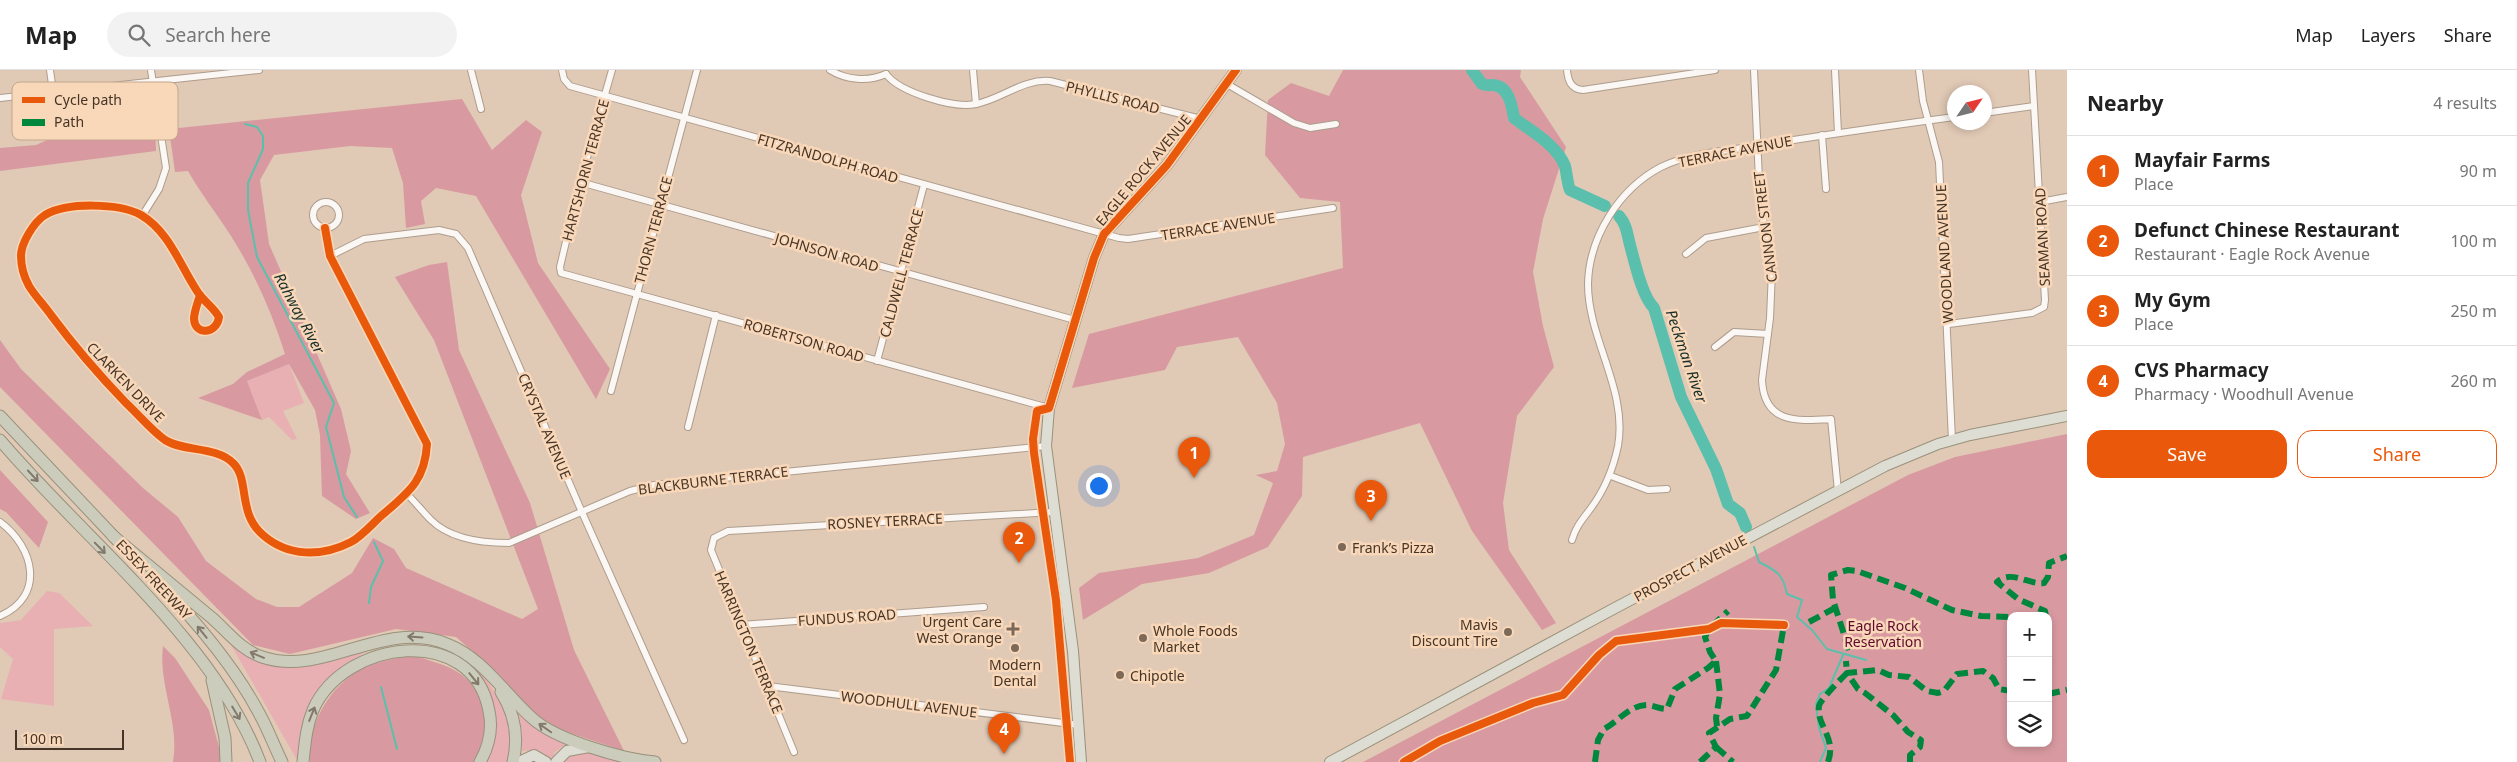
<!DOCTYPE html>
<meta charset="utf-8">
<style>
:root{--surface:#fff;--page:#f2f2f2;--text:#222;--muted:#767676;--line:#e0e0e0;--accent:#ea580c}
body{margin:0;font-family:"Noto Sans",sans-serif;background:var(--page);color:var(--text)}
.controls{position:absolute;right:15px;bottom:15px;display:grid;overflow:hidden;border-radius:10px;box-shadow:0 2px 8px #0003}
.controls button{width:45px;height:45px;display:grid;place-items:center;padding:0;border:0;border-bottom:1px solid var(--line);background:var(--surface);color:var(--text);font:25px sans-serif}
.compass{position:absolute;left:1947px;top:15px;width:45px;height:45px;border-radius:50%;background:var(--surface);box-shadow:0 2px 8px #0003;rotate:55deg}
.scale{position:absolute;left:15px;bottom:12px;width:109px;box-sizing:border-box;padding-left:5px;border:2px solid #463526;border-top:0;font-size:14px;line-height:18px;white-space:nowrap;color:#463526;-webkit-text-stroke:4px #f9d7b9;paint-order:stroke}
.you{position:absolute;left:1098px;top:415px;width:18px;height:18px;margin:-12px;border:4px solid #fff;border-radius:50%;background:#1a73e8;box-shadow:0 0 0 8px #1a73e833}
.badge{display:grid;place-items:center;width:32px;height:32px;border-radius:50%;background:var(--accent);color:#fff;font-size:16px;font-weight:700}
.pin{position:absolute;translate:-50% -41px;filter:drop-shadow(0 1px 2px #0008)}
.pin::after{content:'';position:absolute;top:26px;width:18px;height:15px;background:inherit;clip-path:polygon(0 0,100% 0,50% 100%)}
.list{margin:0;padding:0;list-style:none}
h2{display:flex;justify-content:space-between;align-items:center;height:65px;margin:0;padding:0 20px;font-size:21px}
h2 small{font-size:16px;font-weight:400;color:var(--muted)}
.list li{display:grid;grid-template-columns:32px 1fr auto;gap:15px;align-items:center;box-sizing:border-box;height:70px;padding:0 20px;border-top:1px solid var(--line)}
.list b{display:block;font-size:19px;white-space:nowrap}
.list p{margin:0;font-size:16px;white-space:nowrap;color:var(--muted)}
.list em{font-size:16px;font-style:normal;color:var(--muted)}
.actions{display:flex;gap:10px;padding:15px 20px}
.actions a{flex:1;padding:11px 0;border:1px solid var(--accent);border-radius:15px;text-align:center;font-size:18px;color:var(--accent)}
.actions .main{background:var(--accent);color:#fff}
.icon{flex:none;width:28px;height:28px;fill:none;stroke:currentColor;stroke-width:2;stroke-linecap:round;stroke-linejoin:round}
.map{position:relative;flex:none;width:2067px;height:692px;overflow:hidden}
header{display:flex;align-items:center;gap:30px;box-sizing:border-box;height:70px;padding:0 25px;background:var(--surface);border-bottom:1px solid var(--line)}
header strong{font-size:24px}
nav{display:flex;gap:28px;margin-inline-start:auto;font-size:18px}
.search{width:350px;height:45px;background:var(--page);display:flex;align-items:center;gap:12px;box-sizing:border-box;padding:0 18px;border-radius:28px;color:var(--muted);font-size:19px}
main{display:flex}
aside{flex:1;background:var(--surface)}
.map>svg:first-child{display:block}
.green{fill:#e9b0b3}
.forest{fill:#d89aa0;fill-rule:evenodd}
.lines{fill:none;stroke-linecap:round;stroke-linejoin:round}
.stream{stroke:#5ac0ad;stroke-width:2}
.river{stroke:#5ac0ad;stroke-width:12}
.street-casing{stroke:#ae9d8d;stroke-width:8}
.primary-casing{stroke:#99917b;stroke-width:12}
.highway-casing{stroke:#99917b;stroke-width:13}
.street{stroke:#faf7f4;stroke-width:6}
.primary{stroke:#deddd3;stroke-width:10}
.highway{stroke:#ccccbd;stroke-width:11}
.quiet{stroke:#00873e;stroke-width:6;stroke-dasharray:12 6;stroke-linecap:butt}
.cycleway-casing{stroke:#f9d7b9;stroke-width:11}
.cycleway{stroke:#e8590c;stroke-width:8}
.oneway{stroke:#82796a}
.poi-dot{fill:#7c6958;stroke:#f9d7b9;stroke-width:2}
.labels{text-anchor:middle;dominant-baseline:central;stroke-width:5;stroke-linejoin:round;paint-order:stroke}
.street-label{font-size:14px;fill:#463526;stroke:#f9d7b9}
.poi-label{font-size:14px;fill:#463526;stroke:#f9d7b9;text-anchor:start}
.park-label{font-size:14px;fill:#60072d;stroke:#f9d7b9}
.water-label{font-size:15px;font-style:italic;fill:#172f2b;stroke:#f9d7b9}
.key{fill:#f9d7b9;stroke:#c3a68d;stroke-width:1}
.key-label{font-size:14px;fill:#463526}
</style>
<header>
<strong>Map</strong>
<div class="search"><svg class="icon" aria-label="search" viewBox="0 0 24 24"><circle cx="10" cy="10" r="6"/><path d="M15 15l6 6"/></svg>Search here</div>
<nav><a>Map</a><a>Layers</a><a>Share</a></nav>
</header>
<main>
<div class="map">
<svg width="2067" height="692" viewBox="0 0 2067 692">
<rect width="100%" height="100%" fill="#e0c9b5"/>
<g class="green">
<path d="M289,294L304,333L283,341L297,369L292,370L269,347L262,350L247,311Z"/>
<path d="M47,521L59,523L93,556L54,559V636L1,629L13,589L0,577V553L21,550Z"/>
<path d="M227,568C237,576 250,588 262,592C296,606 336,588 369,579L328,608L306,641L297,690Z"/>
<path d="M474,593C496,622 520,654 507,692H485L495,672L494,636Z"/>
<path d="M515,637L545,664L566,674L555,682L552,690L538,680L522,681V663Z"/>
<path d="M592,681L628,692H562L564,686Z"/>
</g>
<g class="forest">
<path d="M1343,0H1521L1520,7L1566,77L1543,149L1533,202L1543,256L1554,297L1517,346L1503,433L1509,480L1556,553L1542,560L1472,461L1420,353L1303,387L1302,426L1268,477L1209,503L1142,514L1083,550L1079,518L1099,503L1198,488L1254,465L1273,413L1256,405L1277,401L1285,374L1277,333L1238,267L1177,277L1165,300L1072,318L1089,264L1343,198L1340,132L1300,128L1265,85L1268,30L1291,13L1329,26Z"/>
<path d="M462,29L492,80L526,50L542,62L521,125L538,193L610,299L596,329L476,126L436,118L421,131L425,154L406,158L403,113L392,78L350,76L274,85L260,110L269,174L341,339L351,381L346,404L370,443L356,449L322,426L320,365L315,340L289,294L247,311L262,350L198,328L233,314L247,302L285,284C272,243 254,202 231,166C217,144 201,124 188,101L175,102L169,59Z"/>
<path d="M155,54L156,81L0,101V78L36,75L72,59L74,69Z"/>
<path d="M447,192L459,280L530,433L574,580L624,681L543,654L499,605L456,567L396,559L290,584L253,575L0,317V270L21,299L143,418L178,447L206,491L256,529L277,537H299L352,503L373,468L394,479L406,498L522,549L538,539L434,270L395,207L429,195Z"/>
<path d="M2067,364V692H1363L1908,405L1955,387ZM2011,546H2048V673H2011Z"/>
<path d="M0,400L48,452L39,478L6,442L0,439Z"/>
<path d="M163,576L175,588L209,640L223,692H173C180,653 158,615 163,576Z"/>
<path d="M412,585C428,590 449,595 462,605C486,623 496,670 475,692H310C306,653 334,608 371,595C384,590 399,588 412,585Z"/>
</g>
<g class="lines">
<g class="stream">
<path d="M245,54L257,57L263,66V79L248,113V140L257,187L334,333L326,357L344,427L357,447"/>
<path d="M1754,477L1759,492C1777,501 1783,504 1787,524L1802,530L1797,547L1812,560L1827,579L1866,590"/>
<path d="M369,533L371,517L383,491L374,472"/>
<path d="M381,617L397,679"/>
<path d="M1820,692L1826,678L1819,658L1816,634L1820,624L1829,618L1843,585"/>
</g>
<g class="river">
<path d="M1472,0L1482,14C1486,16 1490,15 1494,15C1509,17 1512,36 1514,48C1531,61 1557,75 1565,96C1567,104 1567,112 1570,120L1605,136"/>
<path d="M1619,146C1627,155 1627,164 1630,175C1635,193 1642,226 1654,238L1681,327L1716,399L1728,434L1740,443L1746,457"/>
</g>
<defs>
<g id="street">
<path d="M50,0L53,22"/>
<path d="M471,0L481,39"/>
<path d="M562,0L564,9L570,16L1119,168L1128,169L1333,138"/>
<path d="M612,0L580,112L560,197L561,203L1049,338"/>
<path d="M830,0C846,10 868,12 886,4"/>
<path d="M973,0L976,34"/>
<path d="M1567,0C1568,11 1571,19 1583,20L1715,0"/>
<path d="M1754,0L1760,132L1772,201L1770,248L1762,310C1764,354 1797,351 1831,349L1838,421"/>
<path d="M1835,0L1838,63"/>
<path d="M1919,0L1923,31L1939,92L1952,370"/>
<path d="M886,4C899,22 954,39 976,34C1002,29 1022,9 1050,11L1201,49"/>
<path d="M1227,14L1294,53L1310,58L1336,54"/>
<path d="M0,28L259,0"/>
<path d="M1984,43L2034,36"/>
<path d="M1822,65L1826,119"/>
<path d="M580,112L1075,250"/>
<path d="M2040,132L2067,127"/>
<circle cx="326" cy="145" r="13"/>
<path d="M142,146L159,119L166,98L151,0"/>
<path d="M1686,184L1706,168L1764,157"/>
<path d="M330,186L364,169L439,160L456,164L468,178L581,440L684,670"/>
<path d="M200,225C198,232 194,242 194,249C195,266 217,264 219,247C214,238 205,232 199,224C181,198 170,162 141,145C119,133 67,132 45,145C34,152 21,173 21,186C21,196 24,207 29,216C35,226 44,235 51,245C74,276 99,305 126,333C139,345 151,360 165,370C184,382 216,376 233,393C250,409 237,443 263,465C288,487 322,487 351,472C362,466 372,454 381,446C408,423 425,411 427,374L330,186L325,158"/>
<path d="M1949,254L2032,243L2044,237L2045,230L2032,0"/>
<path d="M1715,277L1734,262L1768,264"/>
<path d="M877,291L924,115"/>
<path d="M611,321L697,0"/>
<path d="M688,357L716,245"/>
<path d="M1611,406L1648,420L1667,419"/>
<path d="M407,424C415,432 423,442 431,450C450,469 483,473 509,473L630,421L654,415L1046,376"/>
<path d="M0,452C34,477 46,526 0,546"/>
<path d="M1572,470C1576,456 1583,449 1591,438C1605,419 1613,400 1618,376C1628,320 1588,269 1588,214C1589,167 1619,119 1661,97C1690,83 1725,81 1756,76C1822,65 1888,56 1954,47"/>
<path d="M741,555L984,537"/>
<path d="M768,616L1079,655"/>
<path d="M794,682L711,480L714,468L728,461L1053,442"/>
</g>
<g id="primary">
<path d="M519,692L534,685L546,692"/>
<path d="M556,692L567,681L589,677"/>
<path d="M1081,692L1073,581L1046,376L1049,338L1094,188L1104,164L1167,95L1236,0"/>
<path d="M1330,692L1615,538L1885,396L1938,374L1970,365L2067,346"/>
</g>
<g id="highway">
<path d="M0,346L118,471"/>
<path d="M0,370C84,469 214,570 260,692"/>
<path d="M113,466C146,493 179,521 212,548C228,562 241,580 262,587C324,608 382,548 447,574C483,588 504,623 532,648C556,670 622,689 655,692"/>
<path d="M156,510C195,550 233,594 259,643C268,659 274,676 282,692"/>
<path d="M212,610L225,668L226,692"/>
<path d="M501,622C515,644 519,667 513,692"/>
<path d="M303,692C305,674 306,657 313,640C344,569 473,553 489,641C493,659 489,676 480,692"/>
</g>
</defs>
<use href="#street" class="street-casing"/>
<use href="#primary" class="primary-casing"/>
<use href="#highway" class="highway-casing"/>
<use href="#street" class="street"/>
<use href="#primary" class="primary"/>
<use href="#highway" class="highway"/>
<g class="quiet">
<path d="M2046,546L2045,541L2018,529L1997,512C2011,499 2028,515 2044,513L2048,507L2049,493L2067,486"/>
<path d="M1809,552L1835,538"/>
<path d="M1849,580L1833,530L1831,505L1848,500L1857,501L1905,518L1952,540L1981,546L2011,547"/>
<path d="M1716,591L1720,624L1716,648L1717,656"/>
<path d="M2048,624L2067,620"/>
<path d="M1716,677L1733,692"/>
<path d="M1595,692L1598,670L1604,659C1619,651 1629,635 1648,635C1655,636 1661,639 1667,639L1675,619L1708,598L1716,591L1710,582L1705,567L1709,559L1728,541"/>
<path d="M1700,692L1716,677L1709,663L1730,649L1747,646L1776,600L1784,555H1780"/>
<path d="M1828,692C1837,667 1816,656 1819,636C1820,630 1842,608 1847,603L1846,591"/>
<path d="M1910,692V685L1920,677L1921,670L1908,662L1893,645L1865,623L1858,619L1847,603L1878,600L1889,605L1909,607L1927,621L1938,623L1944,621L1957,604L1983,601L1993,608L1999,619L2011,621"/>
</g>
<defs>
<g id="cycleway">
<path d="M200,225C198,232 194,242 194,249C195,266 217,264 219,247C214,238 205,232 199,224C181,198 170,162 141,145C119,133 67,132 45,145C34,152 21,173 21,186C21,196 24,207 29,216C35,226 44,235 51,245C74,276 99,305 126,333C139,345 151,360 165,370C184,382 216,376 233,393C250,409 237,443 263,465C288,487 322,487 351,472C362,466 372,454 381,446C408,423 425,411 427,374L330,186L325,158"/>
<path d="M1070,692L1056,530L1034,383L1033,369L1037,341L1049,338L1094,188L1104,164L1167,95L1236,0"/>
<path d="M1404,692L1440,671L1533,633L1563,625L1599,585L1616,571L1709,559L1721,553L1784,555"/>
</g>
</defs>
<use href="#cycleway" class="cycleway-casing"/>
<use href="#cycleway" class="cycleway"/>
</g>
<defs><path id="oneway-shaft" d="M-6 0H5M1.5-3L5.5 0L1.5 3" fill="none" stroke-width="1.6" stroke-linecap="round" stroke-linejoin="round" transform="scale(1.25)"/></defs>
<g class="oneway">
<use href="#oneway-shaft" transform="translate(33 406) rotate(47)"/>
<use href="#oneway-shaft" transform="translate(100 478) rotate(46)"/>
<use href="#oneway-shaft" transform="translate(202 562) rotate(-129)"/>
<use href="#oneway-shaft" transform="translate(415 567) rotate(-176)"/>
<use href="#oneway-shaft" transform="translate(257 585) rotate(-157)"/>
<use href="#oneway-shaft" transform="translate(474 609) rotate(51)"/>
<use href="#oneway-shaft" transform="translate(236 643) rotate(59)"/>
<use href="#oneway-shaft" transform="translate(312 644) rotate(-68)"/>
<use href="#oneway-shaft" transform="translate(545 658) rotate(-145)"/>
</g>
<g class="poi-dot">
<circle cx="1342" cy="477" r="5"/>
<path d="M1010.5 551.5h5v5h5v5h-5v5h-5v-5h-5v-5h5z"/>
<circle cx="1508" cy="562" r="5"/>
<circle cx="1143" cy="568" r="5"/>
<circle cx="1015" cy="578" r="5"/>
<circle cx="1120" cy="605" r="5"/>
</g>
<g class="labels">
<g class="street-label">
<text transform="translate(1113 27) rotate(14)">PHYLLIS ROAD</text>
<text transform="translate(1735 81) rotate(-11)">TERRACE AVENUE</text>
<text transform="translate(828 88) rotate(16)">FITZRANDOLPH ROAD</text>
<text transform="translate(585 100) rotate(-75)">HARTSHORN TERRACE</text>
<text transform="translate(1143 100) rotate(-50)">EAGLE ROCK AVENUE</text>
<text transform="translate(1218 156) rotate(-9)">TERRACE AVENUE</text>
<text transform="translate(1765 157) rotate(-97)">CANNON STREET</text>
<text transform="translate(653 160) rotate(-75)">THORN TERRACE</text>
<text transform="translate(2042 167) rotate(-93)">SEAMAN ROAD</text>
<text transform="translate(827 182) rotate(16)">JOHNSON ROAD</text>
<text transform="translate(1944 184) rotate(-93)">WOODLAND AVENUE</text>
<text transform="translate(901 203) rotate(-75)">CALDWELL TERRACE</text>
<text transform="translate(804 270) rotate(16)">ROBERTSON ROAD</text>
<text transform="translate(126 312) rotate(46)">CLARKEN DRIVE</text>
<text transform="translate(545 356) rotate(67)">CRYSTAL AVENUE</text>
<text transform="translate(713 410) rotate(-7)">BLACKBURNE TERRACE</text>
<text transform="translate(885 451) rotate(-3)">ROSNEY TERRACE</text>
<text transform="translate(1690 498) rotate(-28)">PROSPECT AVENUE</text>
<text transform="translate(154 509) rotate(47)">ESSEX FREEWAY</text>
<text transform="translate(847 547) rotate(-4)">FUNDUS ROAD</text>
<text transform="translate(749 572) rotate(67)">HARRINGTON TERRACE</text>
<text transform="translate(909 634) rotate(7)">WOODHULL AVENUE</text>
</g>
<g class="poi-label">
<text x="1352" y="477">Frank’s Pizza</text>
<text x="1002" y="551" text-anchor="end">Urgent Care<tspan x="1002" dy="16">West Orange</tspan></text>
<text x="1498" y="554" text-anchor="end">Mavis<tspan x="1498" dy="16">Discount Tire</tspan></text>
<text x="1153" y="560">Whole Foods<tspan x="1153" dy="16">Market</tspan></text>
<text x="1015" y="594" text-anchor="middle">Modern<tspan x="1015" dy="16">Dental</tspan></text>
<text x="1130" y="605">Chipotle</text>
</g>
<g class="park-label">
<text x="1883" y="555">Eagle Rock<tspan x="1883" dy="16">Reservation</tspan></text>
</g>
<g class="water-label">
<text transform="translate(300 243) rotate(62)">Rahway River</text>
<text transform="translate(1687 286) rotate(71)">Peckman River</text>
</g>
</g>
<rect x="12" y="12" width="166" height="58" rx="8" class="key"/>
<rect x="22" y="27" width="23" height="6" fill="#e8590c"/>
<rect x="22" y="49" width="23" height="7" fill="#00873e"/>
<g class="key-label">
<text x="54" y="35">Cycle path</text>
<text x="54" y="57">Path</text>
</g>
</svg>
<div class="controls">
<button>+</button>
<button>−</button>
<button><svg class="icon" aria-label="layers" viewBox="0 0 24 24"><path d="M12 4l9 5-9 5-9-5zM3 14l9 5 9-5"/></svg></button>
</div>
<svg class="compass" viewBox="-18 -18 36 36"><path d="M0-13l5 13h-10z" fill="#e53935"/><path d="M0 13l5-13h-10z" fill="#767676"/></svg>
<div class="scale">100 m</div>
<div class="you"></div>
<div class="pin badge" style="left:1194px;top:408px">1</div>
<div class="pin badge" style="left:1019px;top:493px">2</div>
<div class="pin badge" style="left:1371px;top:451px">3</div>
<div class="pin badge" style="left:1004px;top:684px">4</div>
</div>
<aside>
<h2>Nearby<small>4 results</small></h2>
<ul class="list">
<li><span class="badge">1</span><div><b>Mayfair Farms</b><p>Place</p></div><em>90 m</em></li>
<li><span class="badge">2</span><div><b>Defunct Chinese Restaurant</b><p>Restaurant · Eagle Rock Avenue</p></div><em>100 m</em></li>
<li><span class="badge">3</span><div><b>My Gym</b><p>Place</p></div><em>250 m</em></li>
<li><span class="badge">4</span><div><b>CVS Pharmacy</b><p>Pharmacy · Woodhull Avenue</p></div><em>260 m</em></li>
</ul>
<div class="actions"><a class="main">Save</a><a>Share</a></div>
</aside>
</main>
